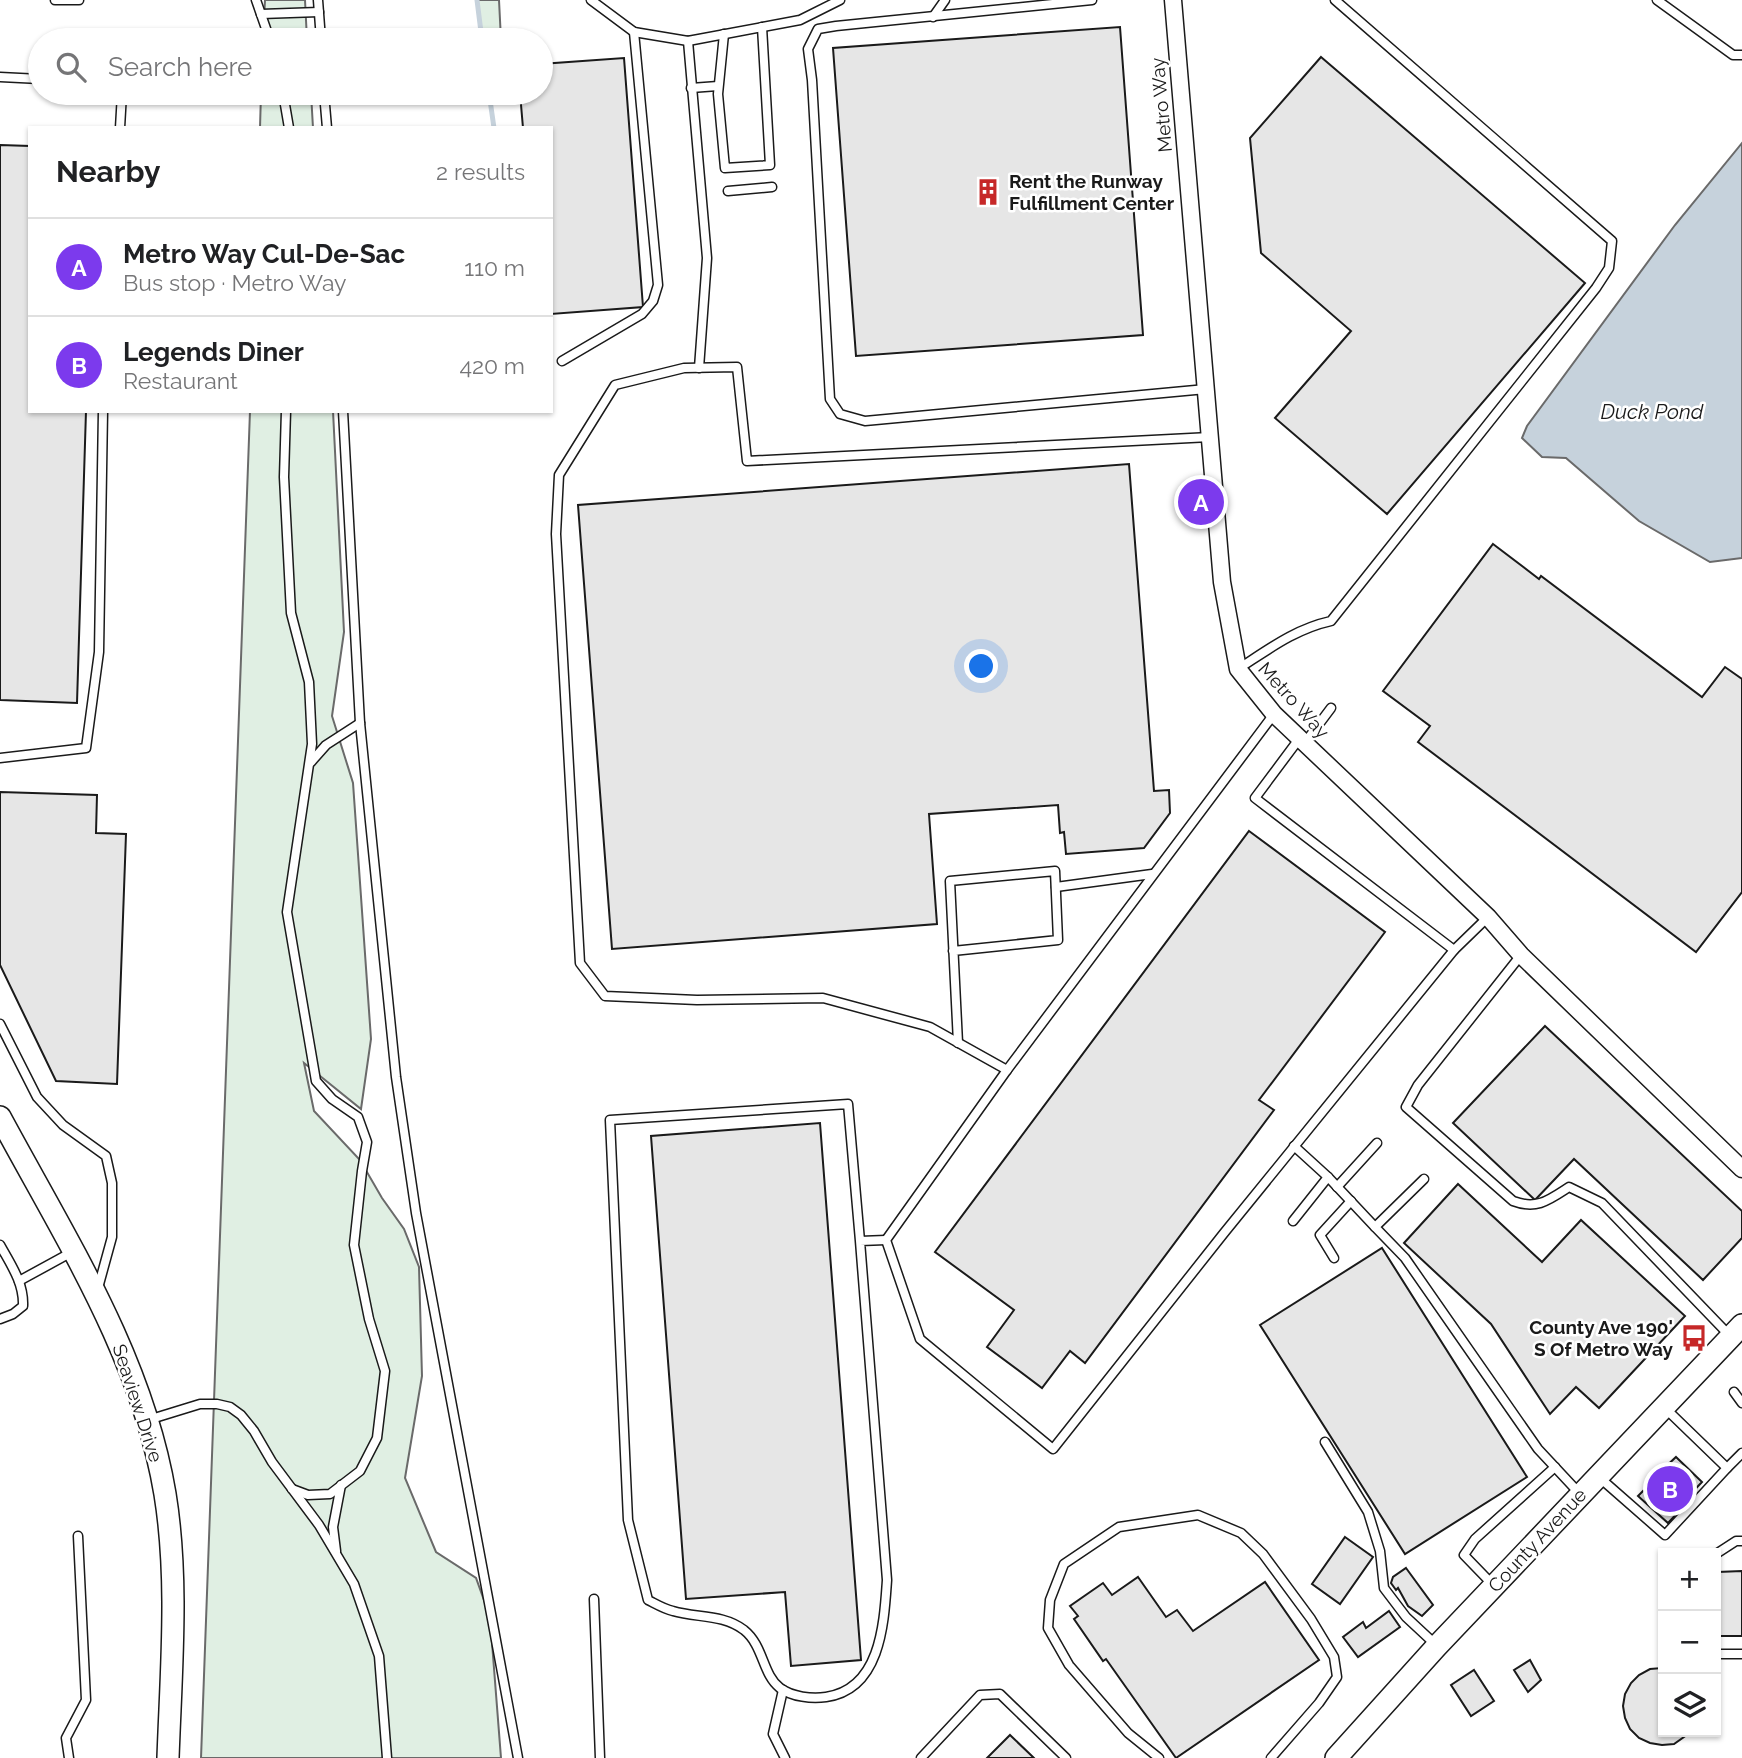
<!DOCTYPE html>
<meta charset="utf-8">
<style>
:root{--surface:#fff;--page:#f6f6f6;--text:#202124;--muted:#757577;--line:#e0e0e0;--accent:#7c3aed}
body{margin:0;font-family:Raleway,sans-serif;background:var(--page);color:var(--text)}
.controls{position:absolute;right:21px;bottom:21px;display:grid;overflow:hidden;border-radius:0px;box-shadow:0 2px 5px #0004}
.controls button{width:63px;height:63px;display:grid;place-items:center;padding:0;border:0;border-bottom:2px solid var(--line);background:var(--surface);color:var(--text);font:35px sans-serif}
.you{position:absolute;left:982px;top:667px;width:24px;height:24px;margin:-18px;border:5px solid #fff;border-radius:50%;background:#1a73e8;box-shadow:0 0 0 10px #1a73e833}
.badge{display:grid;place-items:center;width:46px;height:46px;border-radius:50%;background:var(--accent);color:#fff;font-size:23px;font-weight:700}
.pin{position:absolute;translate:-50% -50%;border:4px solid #fff;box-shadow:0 2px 7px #0006}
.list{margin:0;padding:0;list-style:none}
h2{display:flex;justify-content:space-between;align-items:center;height:91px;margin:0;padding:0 28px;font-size:30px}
h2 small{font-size:23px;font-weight:400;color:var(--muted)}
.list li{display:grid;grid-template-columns:46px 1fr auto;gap:21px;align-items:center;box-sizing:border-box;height:98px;padding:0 28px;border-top:2px solid var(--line)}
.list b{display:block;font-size:26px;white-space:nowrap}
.list p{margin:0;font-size:23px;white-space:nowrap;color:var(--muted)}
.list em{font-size:23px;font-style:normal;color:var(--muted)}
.icon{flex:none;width:38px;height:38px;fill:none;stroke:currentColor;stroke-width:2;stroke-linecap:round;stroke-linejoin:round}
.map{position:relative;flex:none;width:1742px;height:1758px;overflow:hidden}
.search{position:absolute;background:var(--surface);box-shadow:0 2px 5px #0004;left:28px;top:28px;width:525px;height:77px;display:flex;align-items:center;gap:18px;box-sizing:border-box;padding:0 24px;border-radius:38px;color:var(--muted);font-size:26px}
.panel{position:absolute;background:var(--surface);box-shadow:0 2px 5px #0004;left:28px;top:126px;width:525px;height:287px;border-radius:0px}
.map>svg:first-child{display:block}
.green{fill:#e0efe3;stroke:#6a6a6a;stroke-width:2}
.water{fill:#c6d2dc;stroke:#6a6a6a;stroke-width:2}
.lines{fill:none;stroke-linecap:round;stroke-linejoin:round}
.stream{stroke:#c6d2dc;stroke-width:5}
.building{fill:#e6e6e6;stroke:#1a1a1a;stroke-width:2}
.service-casing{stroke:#1a1a1a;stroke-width:11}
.minor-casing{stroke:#1a1a1a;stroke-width:19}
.secondary-casing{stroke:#1a1a1a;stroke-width:24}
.service{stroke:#fff;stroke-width:8}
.minor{stroke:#fff;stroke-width:16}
.secondary{stroke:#fff;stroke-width:21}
.labels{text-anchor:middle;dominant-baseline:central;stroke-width:5;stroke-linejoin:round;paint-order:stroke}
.street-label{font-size:19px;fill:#1a1a1a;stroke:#fff}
.poi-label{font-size:19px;font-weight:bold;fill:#1a1a1a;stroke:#fff;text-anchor:start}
.water-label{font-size:21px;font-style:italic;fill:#1a1a1a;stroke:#fff}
</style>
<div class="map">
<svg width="1742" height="1758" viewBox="0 0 1742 1758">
<rect width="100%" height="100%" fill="#fff"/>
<g class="green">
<path d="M265,0H305L307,40H263Z"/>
<path d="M477,0H499L501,40H483Z"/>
<path d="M261,93H311L313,128H260Z"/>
<path d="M250,411H333L344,632L332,716L353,783L371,1039L361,1109L304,1063L314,1111L360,1160L382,1198L404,1229L419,1267L422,1376L405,1478L436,1552L476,1578L490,1617L501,1758H201Z"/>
</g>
<path class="water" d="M1742,143V558L1710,562L1639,521L1566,458L1542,457L1522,438L1527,426L1675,225Z"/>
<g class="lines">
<g class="stream">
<path d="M477,0L482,40"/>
<path d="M489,93L494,128"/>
</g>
</g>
<g class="building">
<path d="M1120,27L1143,335L856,356L833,48Z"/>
<path d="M1321,57L1585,283L1387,514L1275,418L1351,331L1261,253L1250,138Z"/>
<path d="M624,58L643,307L551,314V128H523L520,93H541V64Z"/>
<path d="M0,145L30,146V411H86L77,703L0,700Z"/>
<path d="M1129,464L1154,791L1169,790L1170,813L1144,848L1066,854L1064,832L1060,833L1058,805L929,814L937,924L612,949L578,505Z"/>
<path d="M1493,544L1539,579L1541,576L1702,697L1725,667L1742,679V892L1696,952L1418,742L1430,726L1383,691Z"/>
<path d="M0,792L97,795L96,833L126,834L117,1084L56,1081L0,965Z"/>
<path d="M1249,831L1385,932L1259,1100L1274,1110L1085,1363L1070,1351L1042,1388L987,1347L1014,1310L935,1252Z"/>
<path d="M1545,1026L1742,1211V1238L1703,1280L1574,1159L1535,1200L1453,1123Z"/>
<path d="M820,1123L861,1660L791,1666L785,1592L686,1599L651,1136Z"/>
<path d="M1458,1184L1542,1262L1581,1220L1685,1316L1599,1408L1576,1387L1550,1414L1491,1324L1404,1243Z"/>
<path d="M1382,1248L1527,1477L1405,1554L1260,1325Z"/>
<path d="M1676,1457L1702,1482L1682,1503L1684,1506L1668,1523L1638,1496L1654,1480L1649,1476L1656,1469L1660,1472Z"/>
<path d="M1345,1537L1373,1557L1340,1604L1312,1584Z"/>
<path d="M1406,1568L1433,1605L1422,1616L1408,1606L1398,1588L1396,1590L1391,1583L1393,1577Z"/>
<path d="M1742,1571V1636H1719L1718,1572Z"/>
<path d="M1138,1577L1166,1617L1177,1610L1193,1631L1265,1582L1319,1660L1176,1758L1106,1659L1103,1661L1074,1619L1078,1616L1070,1606L1103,1583L1112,1595Z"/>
<path d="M1389,1611L1400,1627L1358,1657L1343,1637L1363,1622L1366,1628Z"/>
<path d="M1530,1660L1541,1680L1528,1692L1514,1670Z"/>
<path d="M1662,1668L1663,1732H1691L1674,1744L1662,1745L1650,1743L1639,1738L1630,1729L1625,1718L1623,1706L1625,1694L1631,1683L1639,1675L1650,1669Z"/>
<path d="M1474,1670L1494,1701L1471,1716L1451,1685Z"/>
<path d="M1010,1735L1034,1758H987Z"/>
</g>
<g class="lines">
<defs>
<g id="service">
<path d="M55,0H79"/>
<path d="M256,0L270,40"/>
<path d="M318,0L321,40"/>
<path d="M591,0L634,32L688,41L800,20L840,0"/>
<path d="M1092,0L836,26L818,29L808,49L812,80L830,399L840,414L865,421L1206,389"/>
<path d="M1657,0L1733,55H1742"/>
<path d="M261,14L319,12"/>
<path d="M933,17L945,0"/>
<path d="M724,34L718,94L725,168L770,165L762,27"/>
<path d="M688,41L707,258L699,368"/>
<path d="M0,77L40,79"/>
<path d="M691,88L718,86"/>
<path d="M283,93L289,128"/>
<path d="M324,93L327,128"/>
<path d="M120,128L122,93"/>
<path d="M728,191L772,187"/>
<path d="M562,361L642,314L653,301L658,285L634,32"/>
<path d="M286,411L284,477L291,613L309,682L312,744L287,912L316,1081L332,1099L358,1117L367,1142L362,1171L354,1245L369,1319L385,1371L377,1438L360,1471L330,1494L308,1495L292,1489"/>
<path d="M343,411L360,723L396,1077L416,1213L518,1758"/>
<path d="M1238,669C1269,649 1295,629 1331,621L1596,288L1609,268L1612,241L1335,0"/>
<path d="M1274,714L1007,1070L886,1240L920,1339L1053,1449L1224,1233L1454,950"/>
<path d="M1299,739L1255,798L1454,950L1488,917"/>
<path d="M1304,744L1331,708"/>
<path d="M0,758L86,748L99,652L103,411"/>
<path d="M311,762L326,745L360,723"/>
<path d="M1056,887L1152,874"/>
<path d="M953,951L1058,940L1055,871L950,881L958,1043"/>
<path d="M1521,955L1418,1085L1406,1107L1513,1201C1537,1210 1549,1200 1569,1187L1602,1203L1730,1336"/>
<path d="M0,1024L37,1097L63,1125L106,1156L112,1183V1237L98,1288"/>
<path d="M1007,1070L930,1027L823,998L697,1000L605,996L580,963L556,534L559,475L615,385L684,368L737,367L747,461L1210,437"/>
<path d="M1294,1146L1328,1177L1375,1227"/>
<path d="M1424,1179L1375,1227L1405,1258L1538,1449L1580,1494"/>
<path d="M1337,1187L1377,1143"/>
<path d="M1293,1221L1328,1177"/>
<path d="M860,1241L887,1580C884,1623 881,1689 826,1697C812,1699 792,1697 780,1688C762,1674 764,1646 744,1630C723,1614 697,1618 673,1611C664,1609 656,1604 648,1600L628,1520L610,1120L848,1104L860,1241L886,1240"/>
<path d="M0,1245C11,1265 24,1283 23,1306L13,1314L0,1319"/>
<path d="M1334,1258L1320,1235L1351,1201"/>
<path d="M19,1281L72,1252"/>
<path d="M1734,1392L1742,1403"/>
<path d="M148,1420L200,1404H217L230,1407L241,1415L254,1431L272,1462L319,1525L354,1584L379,1656L387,1758"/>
<path d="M1325,1442L1368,1512L1380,1551L1384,1588L1406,1617L1435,1644"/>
<path d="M1727,1468L1742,1453"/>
<path d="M1600,1478L1665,1535L1727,1468L1666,1409"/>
<path d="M336,1551L333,1527L341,1485"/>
<path d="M1716,1554L1736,1541H1742"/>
<path d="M1494,1586L1464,1555L1475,1539L1555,1467"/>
<path d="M594,1599L600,1758"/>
<path d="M1716,1654H1742"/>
<path d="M783,1690L773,1734L785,1758"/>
<path d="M69,1758L66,1738L86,1700L78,1536"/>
<path d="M921,1758L980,1695L1000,1694L1066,1758"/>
<path d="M1159,1758L1128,1733L1069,1665L1048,1628L1050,1600L1064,1564L1119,1527L1198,1515L1241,1533L1263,1554L1311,1619L1334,1657L1337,1677L1319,1703L1271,1758"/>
</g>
<path id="minor" d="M1173,0L1222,582L1238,669L1274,714L1488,917L1521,955L1742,1169"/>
<g id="secondary">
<path d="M0,1117C65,1238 142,1356 165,1494C179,1580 171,1671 168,1758"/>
<path d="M1336,1758L1437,1646L1742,1325"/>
</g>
</defs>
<use href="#service" class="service-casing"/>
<use href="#minor" class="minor-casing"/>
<use href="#secondary" class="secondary-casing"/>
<use href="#service" class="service"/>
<use href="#minor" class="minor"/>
<use href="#secondary" class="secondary"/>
</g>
<defs>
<symbol id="building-bare" viewBox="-9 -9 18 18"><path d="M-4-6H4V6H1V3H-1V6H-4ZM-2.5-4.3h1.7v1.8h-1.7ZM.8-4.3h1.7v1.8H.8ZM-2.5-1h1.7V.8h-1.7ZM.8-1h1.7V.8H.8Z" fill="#c62828" stroke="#fff" stroke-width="2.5" paint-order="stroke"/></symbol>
<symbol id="bus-bare" viewBox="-9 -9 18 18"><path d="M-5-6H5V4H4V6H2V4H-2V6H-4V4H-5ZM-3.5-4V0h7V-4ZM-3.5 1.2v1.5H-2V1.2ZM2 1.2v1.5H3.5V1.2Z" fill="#c62828" stroke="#fff" stroke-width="2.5" paint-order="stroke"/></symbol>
</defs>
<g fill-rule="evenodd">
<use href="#building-bare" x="969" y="173" width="38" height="38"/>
<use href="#bus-bare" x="1675" y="1319" width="38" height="38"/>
</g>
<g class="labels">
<g class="street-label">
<text transform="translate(1161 105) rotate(-95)">Metro Way</text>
<text transform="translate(1294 700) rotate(48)">Metro Way</text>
<text transform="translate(138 1403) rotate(72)">Seaview Drive</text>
<text transform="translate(1537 1540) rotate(-47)">County Avenue</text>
</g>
<g class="poi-label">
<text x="1009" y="181">Rent the Runway<tspan x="1009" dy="22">Fulfillment Center</tspan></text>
<text x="1673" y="1327" text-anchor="end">County Ave 190'<tspan x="1673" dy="22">S Of Metro Way</tspan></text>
</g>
<g class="water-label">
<text x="1652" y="411">Duck Pond</text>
</g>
</g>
</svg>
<div class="controls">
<button>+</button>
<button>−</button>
<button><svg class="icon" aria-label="layers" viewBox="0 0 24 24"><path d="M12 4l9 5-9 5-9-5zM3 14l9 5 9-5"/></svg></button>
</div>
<div class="you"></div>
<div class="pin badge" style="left:1201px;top:502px">A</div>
<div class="pin badge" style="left:1670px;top:1489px">B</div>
<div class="search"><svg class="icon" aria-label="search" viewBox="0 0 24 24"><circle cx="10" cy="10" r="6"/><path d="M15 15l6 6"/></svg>Search here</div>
<section class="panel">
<h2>Nearby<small>2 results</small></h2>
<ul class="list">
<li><span class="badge">A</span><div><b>Metro Way Cul-De-Sac</b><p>Bus stop · Metro Way</p></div><em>110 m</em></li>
<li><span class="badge">B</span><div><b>Legends Diner</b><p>Restaurant</p></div><em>420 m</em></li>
</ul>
</section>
</div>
